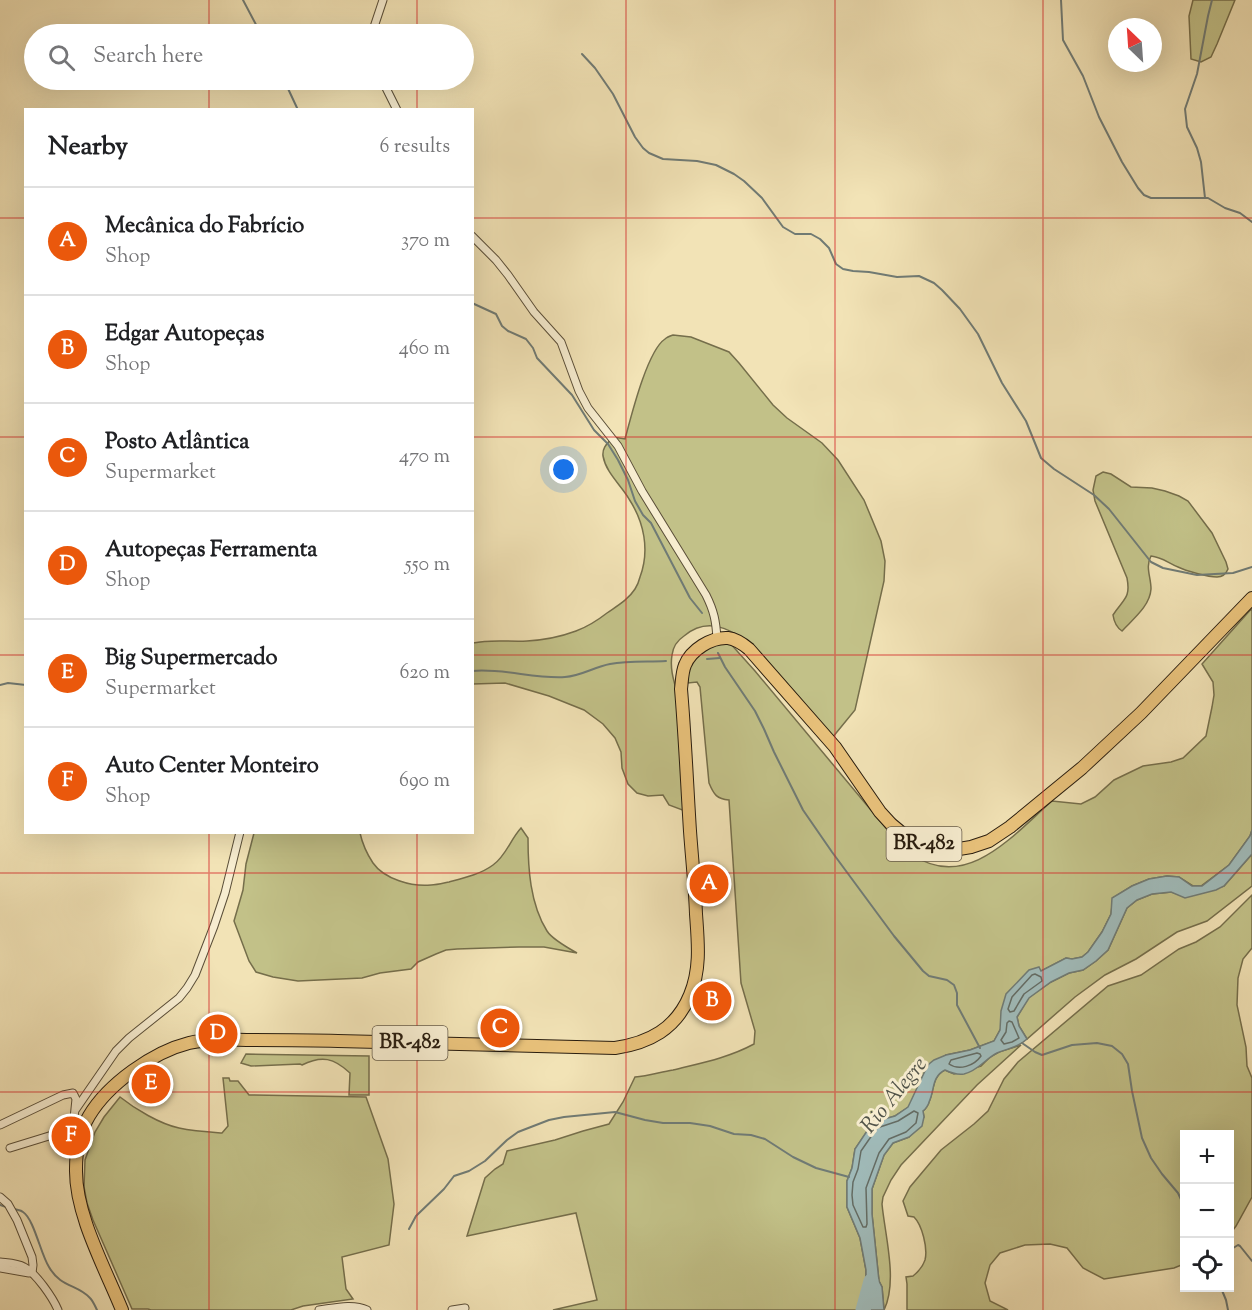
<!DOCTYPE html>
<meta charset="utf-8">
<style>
:root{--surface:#fff;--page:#f2f2f2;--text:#202124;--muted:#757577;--line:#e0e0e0;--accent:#ea580c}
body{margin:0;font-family:"Sorts Mill Goudy",serif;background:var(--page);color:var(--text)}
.controls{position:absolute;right:18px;bottom:18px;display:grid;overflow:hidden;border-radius:0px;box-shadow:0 6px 24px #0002}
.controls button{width:54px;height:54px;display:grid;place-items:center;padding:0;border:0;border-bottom:2px solid var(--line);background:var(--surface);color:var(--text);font:30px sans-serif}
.compass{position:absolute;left:1108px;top:18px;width:54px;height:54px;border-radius:50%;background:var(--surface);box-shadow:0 6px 24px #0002;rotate:335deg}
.you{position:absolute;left:564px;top:470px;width:21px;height:21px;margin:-15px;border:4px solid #fff;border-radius:50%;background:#1a73e8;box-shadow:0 0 0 9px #1a73e833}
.badge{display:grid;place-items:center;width:39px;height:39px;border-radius:50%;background:var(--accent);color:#fff;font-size:20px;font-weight:700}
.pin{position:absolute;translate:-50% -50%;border:3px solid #fff;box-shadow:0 2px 6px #0006}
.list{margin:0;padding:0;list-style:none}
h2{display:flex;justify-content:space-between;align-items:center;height:78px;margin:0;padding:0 24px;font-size:26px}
h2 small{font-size:20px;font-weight:400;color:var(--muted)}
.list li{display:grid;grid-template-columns:39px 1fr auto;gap:18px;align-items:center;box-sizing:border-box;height:108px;padding:0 24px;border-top:2px solid var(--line)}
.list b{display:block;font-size:22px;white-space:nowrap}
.list p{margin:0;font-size:20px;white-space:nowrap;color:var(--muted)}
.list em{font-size:20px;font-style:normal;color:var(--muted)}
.icon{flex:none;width:33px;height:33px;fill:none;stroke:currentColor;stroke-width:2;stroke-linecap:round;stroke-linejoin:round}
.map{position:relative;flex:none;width:1252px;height:1310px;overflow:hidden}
.search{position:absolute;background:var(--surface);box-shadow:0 6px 24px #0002;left:24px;top:24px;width:450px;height:66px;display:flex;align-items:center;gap:15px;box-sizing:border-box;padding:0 21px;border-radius:33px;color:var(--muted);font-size:22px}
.panel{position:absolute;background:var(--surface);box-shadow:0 6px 24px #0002;left:24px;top:108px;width:450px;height:726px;border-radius:0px}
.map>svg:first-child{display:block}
.green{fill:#c2c188;stroke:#756e4b;stroke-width:1.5}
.water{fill:#a0bbba;stroke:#707b75;stroke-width:1.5}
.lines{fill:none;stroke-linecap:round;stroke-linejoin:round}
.shore{stroke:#646c64;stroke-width:1.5}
.stream{stroke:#707b75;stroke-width:2}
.river{stroke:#a0bbba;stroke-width:15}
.minor-casing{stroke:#5a4e38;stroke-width:9}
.trunk-casing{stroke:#281c0e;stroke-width:14}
.minor{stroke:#f7edd0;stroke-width:7}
.trunk{stroke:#e9c27b;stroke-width:12}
.grid{fill:none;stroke:#d62828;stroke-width:1.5;stroke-opacity:0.55}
.labels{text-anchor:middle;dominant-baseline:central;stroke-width:6;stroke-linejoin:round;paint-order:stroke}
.shield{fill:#f7edd0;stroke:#665b48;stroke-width:1.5}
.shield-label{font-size:20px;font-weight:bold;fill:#281c0e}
.water-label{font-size:22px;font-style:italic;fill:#52544a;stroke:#f7edd0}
</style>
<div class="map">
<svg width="1252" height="1310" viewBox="0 0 1252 1310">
<rect width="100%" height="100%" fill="#f2e3b6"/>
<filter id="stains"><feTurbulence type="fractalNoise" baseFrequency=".00333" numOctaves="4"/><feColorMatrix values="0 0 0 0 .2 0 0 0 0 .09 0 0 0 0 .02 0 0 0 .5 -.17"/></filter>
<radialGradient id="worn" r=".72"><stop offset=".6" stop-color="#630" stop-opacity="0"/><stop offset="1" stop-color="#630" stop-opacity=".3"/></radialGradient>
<g class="green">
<path d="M1193,0H1235L1217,44L1211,57L1201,62L1191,59L1189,16Z"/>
<path d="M673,335L691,337L729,352L739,363L773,405L787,418L822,443L838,460L864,500L881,541L885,561L884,581L855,710L832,738L739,636C720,624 702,621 684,636C678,640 673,647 672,655C669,673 677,688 680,705C682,715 681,726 681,737C683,762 684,786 685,811L669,805L663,795L648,796L637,793L628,784L622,768L621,752L615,738L603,724L584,710L549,696L505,683L473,684V643C492,639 508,642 527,641C544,640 560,637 576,631C587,627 598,620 607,613C617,606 628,600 635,589C637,586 639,581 640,577C650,550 644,522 629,499C621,485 606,473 603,456C602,447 608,443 613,437L625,439C631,417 647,351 665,339C667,337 670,336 673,335Z"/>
<path d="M1103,472L1111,474L1131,487L1152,488L1165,491L1179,496L1188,501L1212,533L1226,562L1228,569C1226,574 1222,577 1217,577C1208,577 1186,571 1178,567C1168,563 1162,557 1151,556C1145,567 1151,577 1151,589C1150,606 1133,619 1122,631C1116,627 1114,622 1113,615C1123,599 1131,599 1127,578L1095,501L1093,490L1096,476Z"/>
<path d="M1252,608V830L1250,836L1229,865L1201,886H1193L1179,877L1167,876L1149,879L1132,886L1113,898L1111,914L1102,932L1088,952L1082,957L1072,959L1066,958L1041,971L1000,1030L994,1041L970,1050L946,1055L925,1071L909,1107L895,1116L873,1123L855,1149L852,1168L847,1181V1207L860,1238L866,1270V1304L864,1310H553L597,1300L576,1213L467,1236L485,1178L495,1169L503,1164L507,1151L555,1140L583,1131L609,1124L623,1102L635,1077C649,1076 660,1072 673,1070C701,1063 728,1058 754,1044L755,1031L741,983L729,800C717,799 714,795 709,783L700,687L697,682L688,683L687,667L697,648L729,642L755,671L895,839C901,844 907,850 913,855C967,892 1014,834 1052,801L1081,804L1095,797L1114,780L1143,766L1171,762L1183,758L1206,736L1212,707L1214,695L1213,682L1202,664Z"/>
<path d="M521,828L528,838C528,868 530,904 547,931C552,939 568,948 577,953L544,947H519L457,949L446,950L436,954L418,962L411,969L380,973L362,978L298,981L273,977L256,972L249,961L234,921L243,890L246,864L254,833H360C362,842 367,854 373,863C384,879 412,887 431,885C437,885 444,883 449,882C464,878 481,874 493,865C506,856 510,840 521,828Z"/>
<path d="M1252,854V886L1207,921L1177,932L1136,959L1105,975L1075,997L1027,1039L1019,1026L1017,1017L1028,998L1051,982L1069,973L1083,970L1096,961L1108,950L1127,908L1137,900L1152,894L1172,892L1185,897L1224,886Z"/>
<path d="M1252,895V948L1243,959L1238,978L1237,1005L1246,1047L1247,1066L1252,1078V1197L1236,1226L1230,1234V1134H1184V1264L1174,1268L1104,1279L1083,1268L1067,1248L1050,1244L1025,1245L1000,1253L990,1265L985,1283L990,1301L1008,1310H907V1284L906,1277L913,1276C918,1272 923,1266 925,1260C928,1248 922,1225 914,1217L908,1216L903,1201L910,1187L941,1150L974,1124L988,1111L1004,1079L1018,1062L1108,986L1141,975L1179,949L1196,942L1220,927Z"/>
<path d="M1021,1045L977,1085L901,1165L891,1180L883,1197L882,1204C885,1236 898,1281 884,1310L882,1287L879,1281L872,1214V1189L884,1155L893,1143L909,1137L924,1117L923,1111C925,1110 929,1104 929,1102C935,1090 931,1077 945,1070L954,1074L981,1066L990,1057L999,1052Z"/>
<path d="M246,1054L369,1056V1095H349L350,1073C334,1058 322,1055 302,1065L300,1064L251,1066L241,1063Z"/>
<path d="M223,1078H229L230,1081H238L249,1095L366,1097L388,1159L394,1204L389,1245L342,1257L346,1289L353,1299L303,1306L291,1310H151L148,1309H132L93,1220L87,1203L84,1187L85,1160L95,1132L104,1117L120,1097C135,1109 160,1124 179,1128C193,1131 208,1132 222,1133L228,1126Z"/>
</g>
<path class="water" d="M1252,830V854L1224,886L1216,890L1185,898L1171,892L1152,894L1137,900L1127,908L1108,950L1096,961L1083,970L1069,973L1051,982L1029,998L1017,1017L1019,1026L1027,1039C1018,1048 1008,1048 997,1053C985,1059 978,1071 964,1074C957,1075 951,1073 945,1070C931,1077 935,1090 929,1102C929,1104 925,1110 923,1111L924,1117L922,1126L909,1137L893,1143L884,1155L872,1189V1214L879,1281L882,1287L884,1310H864L866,1304V1270L860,1238L847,1207V1181L852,1168L855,1149L873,1122L895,1116L908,1107L925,1071L929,1064L934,1060L946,1055L970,1050L994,1041L1000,1030L1001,1011L1006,994L1029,970L1039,967L1041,971L1066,958L1072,959L1082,957L1088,952L1102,932L1111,914L1112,898L1132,886L1149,879L1167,876L1179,877L1192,886H1202L1229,865L1250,836Z"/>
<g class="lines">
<g class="shore">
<path d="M1035,974L1041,977L1042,981L1024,994L1014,1011L1010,1012L1008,1009L1012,997L1032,975Z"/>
<path d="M1009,1021L1012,1022L1019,1038L1012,1042L1004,1044L1001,1040L1006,1032L1007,1023Z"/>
<path d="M977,1053L980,1054L981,1056C974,1066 959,1071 949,1064L951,1060Z"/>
<path d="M914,1111L918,1113L916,1123L906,1132L889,1139L879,1153L866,1188L867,1224L866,1227H863L853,1205L852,1195L853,1182L858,1169L861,1151L877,1128L898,1121Z"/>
</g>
<g class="stream">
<path d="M243,0L261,34"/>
<path d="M1061,0L1063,40L1083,76L1099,117L1122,162L1138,188L1144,195L1151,198H1208L1225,208L1240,213L1252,222"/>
<path d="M582,54L595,68L613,94L635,137L643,148L649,153L663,159L697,161L716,165L734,174L744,181L762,198L783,227L795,234H811L820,239L829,248L836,264L843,269L853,271L869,272L897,277L919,276L934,283L942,290L960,309L978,334L1002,383L1026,421L1041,458L1054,469L1094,495L1109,509L1151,562L1163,568L1197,575L1233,573L1252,567"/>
<path d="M284,80L298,110"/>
<path d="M1205,198L1201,162L1197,148L1187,127L1185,109L1197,74L1208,16L1212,0"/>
<path d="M472,303L496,314L502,326L508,331L526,339L533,348L537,358L572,395L594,430L608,444L618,460L628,480L635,501L643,515L651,523L690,598L702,613"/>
<path d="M718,653L725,667L755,711L764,729L774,752L803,810L832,852L894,936L923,971L929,976L947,980L954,985L957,993V1005L980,1048"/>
<path d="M707,659L720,658"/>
<path d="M472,671C504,668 534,679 565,677C581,676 594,667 610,664C628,661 647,662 666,661"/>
<path d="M0,685L8,683L26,685"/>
<path d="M1022,1043L1035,1052L1042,1055L1072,1045L1097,1043L1112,1046L1122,1054L1128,1064L1132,1091L1142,1138L1151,1158L1162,1174L1178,1193L1184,1206"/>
<path d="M0,1205L9,1208"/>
<path d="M14,1209C17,1210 21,1210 23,1212C34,1219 41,1255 49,1267C61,1288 77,1284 90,1298C93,1301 95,1306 97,1310"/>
<path d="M409,1229L416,1216L444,1189L454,1176L469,1171L485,1161L507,1140L518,1132L549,1120L564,1117L615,1112L645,1120L663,1123H690L710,1126L734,1134L751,1135L765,1139L793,1157L816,1168L849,1177"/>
<path d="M1230,1250L1238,1245L1240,1246L1252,1261"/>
<path d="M1221,1288L1226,1300L1228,1310"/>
</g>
<path class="river" d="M863,1310L871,1281"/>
<defs>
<g id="minor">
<path d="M374,34V27L383,0"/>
<path d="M382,80L397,110"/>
<path d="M472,236L496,260L508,275L534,312L561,342L579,391L588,408L618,446L642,491L706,595C714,611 716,621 717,639"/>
<path d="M76,1109L116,1051L129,1038L179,998L187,988L195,975L214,926L225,893L240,832"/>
<path d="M0,1125L63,1095L73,1093L76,1099L73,1128"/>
<path d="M10,1148L75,1128"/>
<path d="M0,1197L8,1204L17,1220L32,1257L33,1265L32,1273"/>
<path d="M0,1262C8,1263 17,1263 24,1267C36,1273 53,1298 58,1310"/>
<path d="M0,1268L29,1273"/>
<path d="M319,1310C334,1308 353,1303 367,1310"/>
<path d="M452,1310L465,1308"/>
</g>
<path id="trunk" d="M122,1310C105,1268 75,1214 76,1169C76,1151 80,1131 89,1116C108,1084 153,1052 189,1043C210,1038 232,1040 252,1040C281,1040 310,1040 338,1041C431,1044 523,1046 615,1048C649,1043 676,1029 690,995C701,969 698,942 696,914C695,886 692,859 690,831C687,784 685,736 681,689C682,681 682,672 685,665C691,650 711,637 728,638C736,639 743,644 749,649L835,747L880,812L891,824L903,834L915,841L939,848L959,849L971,847L989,841L1010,827L1082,768L1141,713L1252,598"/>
</defs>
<use href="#minor" class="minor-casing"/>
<use href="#trunk" class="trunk-casing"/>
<use href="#minor" class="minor"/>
<use href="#trunk" class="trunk"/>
</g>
<path class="grid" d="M209,0V34M417,0V34M626,0V1310M835,0V1310M1043,0V1310M209,80V110M417,80V110M0,218H26M472,218H1252M0,437H26M472,437H1252M0,655H26M472,655H1252M209,832V1310M417,832V1310M0,873H1252M0,1092H1252"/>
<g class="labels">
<g class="shield">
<rect x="886.5" y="827" width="75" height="34" rx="4.5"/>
<rect x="372.5" y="1026" width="75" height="34" rx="4.5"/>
</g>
<g class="shield-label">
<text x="924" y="844">BR-482</text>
<text x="410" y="1043">BR-482</text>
</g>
<g class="water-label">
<text transform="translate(895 1096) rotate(-51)">Rio Alegre</text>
</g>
</g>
<rect width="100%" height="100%" filter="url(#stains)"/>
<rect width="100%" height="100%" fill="url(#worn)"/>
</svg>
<div class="controls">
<button>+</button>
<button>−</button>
<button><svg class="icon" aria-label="locate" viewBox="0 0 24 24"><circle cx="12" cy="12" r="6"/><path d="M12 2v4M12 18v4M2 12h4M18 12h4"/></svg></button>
</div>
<svg class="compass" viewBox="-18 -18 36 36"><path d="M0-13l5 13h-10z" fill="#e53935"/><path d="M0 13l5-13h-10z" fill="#757577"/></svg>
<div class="you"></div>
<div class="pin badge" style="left:709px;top:884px">A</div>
<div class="pin badge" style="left:712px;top:1001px">B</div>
<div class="pin badge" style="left:500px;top:1028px">C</div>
<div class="pin badge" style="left:218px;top:1034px">D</div>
<div class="pin badge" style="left:151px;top:1084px">E</div>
<div class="pin badge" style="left:71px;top:1136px">F</div>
<div class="search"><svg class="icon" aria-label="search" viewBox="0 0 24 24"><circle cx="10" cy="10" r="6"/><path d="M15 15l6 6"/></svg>Search here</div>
<section class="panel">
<h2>Nearby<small>6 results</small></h2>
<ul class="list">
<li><span class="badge">A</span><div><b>Mecânica do Fabrício</b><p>Shop</p></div><em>370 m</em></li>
<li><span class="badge">B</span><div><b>Edgar Autopeças</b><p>Shop</p></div><em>460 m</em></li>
<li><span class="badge">C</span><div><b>Posto Atlântica</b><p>Supermarket</p></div><em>470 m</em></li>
<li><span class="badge">D</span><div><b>Autopeças Ferramenta</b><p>Shop</p></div><em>550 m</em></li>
<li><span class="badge">E</span><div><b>Big Supermercado</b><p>Supermarket</p></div><em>620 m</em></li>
<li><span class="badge">F</span><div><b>Auto Center Monteiro</b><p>Shop</p></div><em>690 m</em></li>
</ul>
</section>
</div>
